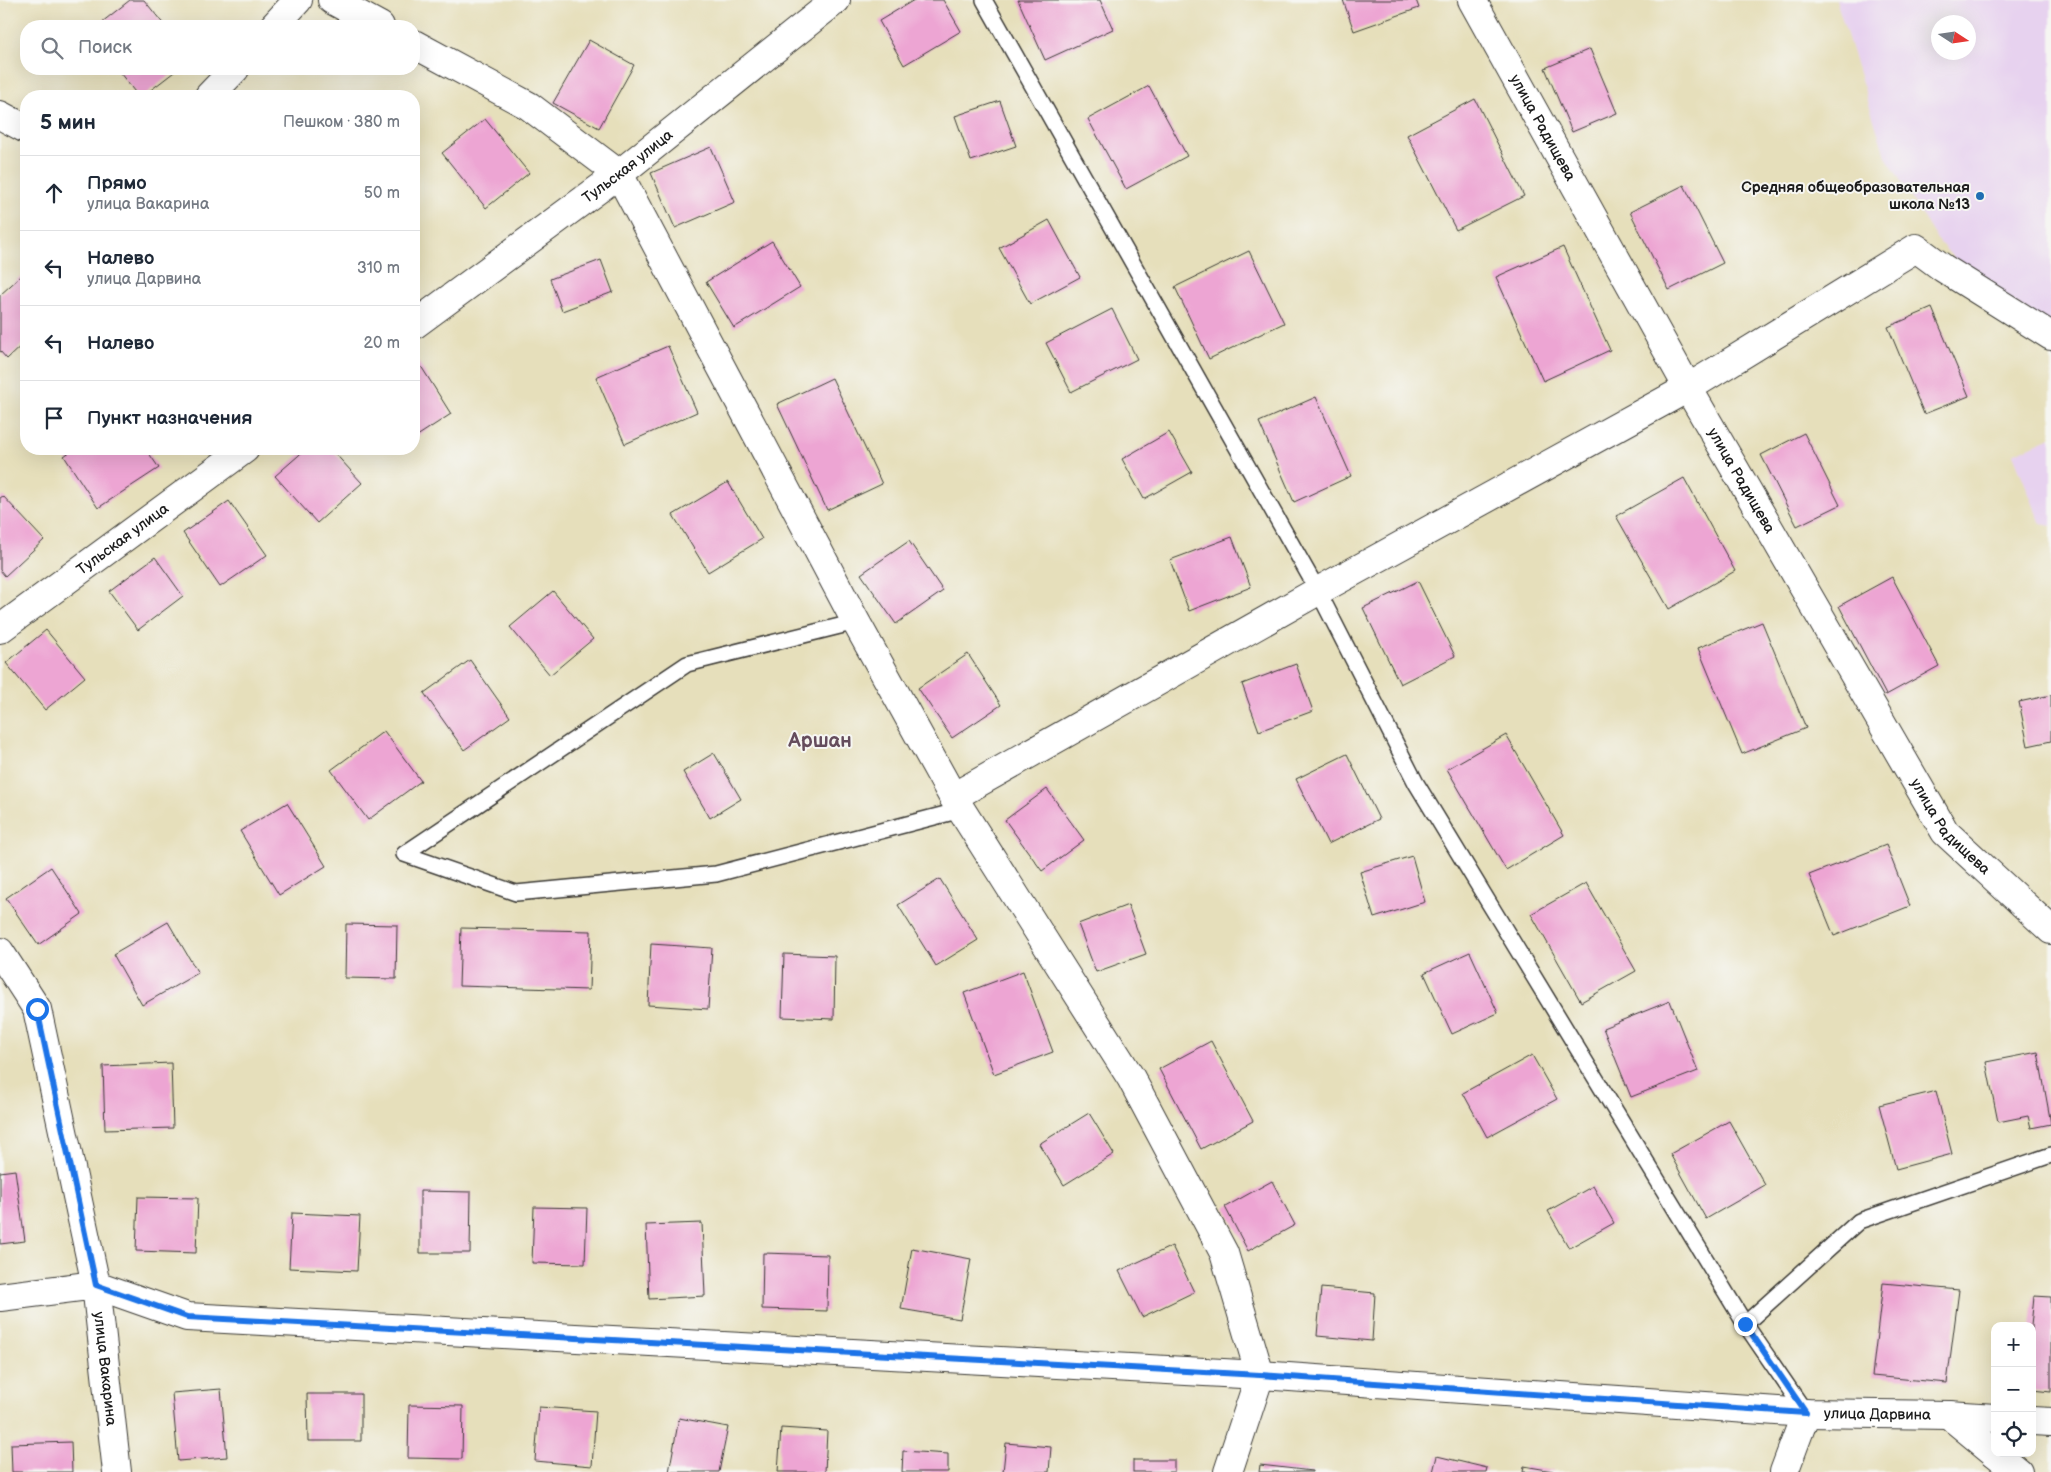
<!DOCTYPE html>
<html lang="ru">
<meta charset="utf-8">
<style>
:root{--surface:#fff;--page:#f2f2f3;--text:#1f2937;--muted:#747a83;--line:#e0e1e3}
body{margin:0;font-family:"Balsamiq Sans",sans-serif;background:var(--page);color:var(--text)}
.controls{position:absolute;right:15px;bottom:15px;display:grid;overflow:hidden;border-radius:10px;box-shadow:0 5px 20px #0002}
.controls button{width:45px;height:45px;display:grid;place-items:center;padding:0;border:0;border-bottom:1px solid var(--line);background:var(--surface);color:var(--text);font:25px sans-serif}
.compass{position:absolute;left:1931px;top:15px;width:45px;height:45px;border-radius:50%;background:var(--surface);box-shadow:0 5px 20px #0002;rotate:102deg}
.stop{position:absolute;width:15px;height:15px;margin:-11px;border:4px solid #1a73e8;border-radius:50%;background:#fff}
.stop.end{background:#1a73e8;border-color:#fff;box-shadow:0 1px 5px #0008}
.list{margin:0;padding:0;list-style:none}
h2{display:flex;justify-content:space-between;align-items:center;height:65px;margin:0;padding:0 20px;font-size:21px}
h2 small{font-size:16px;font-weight:400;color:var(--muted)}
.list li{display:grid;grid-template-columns:32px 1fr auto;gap:15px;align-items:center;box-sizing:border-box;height:75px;padding:0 20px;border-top:1px solid var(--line)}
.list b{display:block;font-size:19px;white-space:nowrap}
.list p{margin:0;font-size:16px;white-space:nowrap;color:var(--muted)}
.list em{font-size:16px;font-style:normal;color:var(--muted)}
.icon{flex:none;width:28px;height:28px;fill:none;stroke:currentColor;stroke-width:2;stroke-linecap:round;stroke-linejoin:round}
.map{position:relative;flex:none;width:2051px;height:1472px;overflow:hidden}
.search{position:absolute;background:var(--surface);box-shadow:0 5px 20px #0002;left:20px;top:20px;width:400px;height:55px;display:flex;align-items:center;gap:12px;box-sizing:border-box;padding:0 18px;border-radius:20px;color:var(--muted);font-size:19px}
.panel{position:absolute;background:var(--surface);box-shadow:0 5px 20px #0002;left:20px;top:90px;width:400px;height:365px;border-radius:20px}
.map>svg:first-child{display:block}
.built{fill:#e7d2ef;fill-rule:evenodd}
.building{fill:#eda5d3}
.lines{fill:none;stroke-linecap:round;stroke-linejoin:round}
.lane-casing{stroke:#3a3934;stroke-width:18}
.street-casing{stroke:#3a3934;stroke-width:30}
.secondary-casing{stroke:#3a3934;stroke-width:30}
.lane{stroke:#fff;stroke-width:15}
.street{stroke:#fff;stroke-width:28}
.secondary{stroke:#fff;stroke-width:28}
.route{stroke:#1a73e8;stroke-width:6}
.poi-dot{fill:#1f6fb2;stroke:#f6f6f2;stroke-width:2}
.labels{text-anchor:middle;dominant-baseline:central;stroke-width:4;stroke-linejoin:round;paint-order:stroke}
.street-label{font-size:15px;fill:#1c1c1c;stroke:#f6f6f2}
.poi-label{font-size:15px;font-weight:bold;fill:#1c1c1c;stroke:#f6f6f2;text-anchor:end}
.district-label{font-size:20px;font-weight:bold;fill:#654c5c;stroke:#f6f6f2}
</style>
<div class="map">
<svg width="2051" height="1472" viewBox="0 0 2051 1472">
<rect width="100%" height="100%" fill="#f6f6f2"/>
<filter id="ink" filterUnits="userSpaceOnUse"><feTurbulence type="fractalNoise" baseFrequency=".02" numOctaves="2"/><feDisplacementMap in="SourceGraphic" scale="10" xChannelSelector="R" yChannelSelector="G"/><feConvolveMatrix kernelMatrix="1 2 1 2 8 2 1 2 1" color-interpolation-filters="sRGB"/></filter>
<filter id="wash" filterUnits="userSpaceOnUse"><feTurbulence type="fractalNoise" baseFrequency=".0096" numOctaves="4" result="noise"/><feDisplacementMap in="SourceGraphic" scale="20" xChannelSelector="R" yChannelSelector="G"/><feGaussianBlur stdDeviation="1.12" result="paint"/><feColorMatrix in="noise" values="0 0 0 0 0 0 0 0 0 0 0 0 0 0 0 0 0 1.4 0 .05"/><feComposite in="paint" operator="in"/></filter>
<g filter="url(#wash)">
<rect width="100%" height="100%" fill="#e6dfbb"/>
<g class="built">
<path d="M1836,0H2051V327L1964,270L1935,237L1885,155ZM1938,22H1968V52H1938Z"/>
<path d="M2051,437V526L2041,524L2013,454Z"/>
</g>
<g id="blocks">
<g class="building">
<path d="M130,0H144L165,26H97Z"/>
<path d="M914,0H943L961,31L904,65L879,21Z"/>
<path d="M1018,0H1100L1113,29L1045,60Z"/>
<path d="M1343,0H1416L1419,8L1354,31Z"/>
<path d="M589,40L634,65L599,128L553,103Z"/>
<path d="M1590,49L1617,113L1572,132L1545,68Z"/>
<path d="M117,69H178L143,96H138Z"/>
<path d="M1149,86L1187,156L1126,189L1088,119Z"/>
<path d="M1475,99L1524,196L1456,230L1407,135Z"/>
<path d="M1000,101L1016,146L971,161L955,116Z"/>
<path d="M485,119L529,173L486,208L442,153Z"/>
<path d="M711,147L735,202L675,228L651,173Z"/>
<path d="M1684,185L1723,263L1669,290L1630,212Z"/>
<path d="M1049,220L1080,277L1030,304L999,248Z"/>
<path d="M772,241L800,287L734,328L706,282Z"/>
<path d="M1563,247L1610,350L1543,381L1496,277Z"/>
<path d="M1249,251L1284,323L1209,359L1175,287Z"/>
<path d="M601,260L613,292L562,311L550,279Z"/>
<path d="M21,276L26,281V341L7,359L0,351V295Z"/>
<path d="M1932,308L1969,396L1924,414L1888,327Z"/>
<path d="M1112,309L1137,359L1071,392L1046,343Z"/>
<path d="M668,346L697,412L625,444L596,377Z"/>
<path d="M419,363L451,414L414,438V367Z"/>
<path d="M832,378L882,484L827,510L777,404Z"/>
<path d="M1316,397L1351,476L1294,502L1259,422Z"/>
<path d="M1169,432L1192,472L1144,499L1122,459Z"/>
<path d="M1804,433L1840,505L1797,526L1761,455Z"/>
<path d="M74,449H146L159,468L98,508L64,456Z"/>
<path d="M306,449H331L362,483L317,523L275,476Z"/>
<path d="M1684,478L1735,571L1669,609L1616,516Z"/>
<path d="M728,482L762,539L708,572L673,515Z"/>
<path d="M3,496L44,540L5,576L0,570V498Z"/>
<path d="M229,501L267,555L220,587L183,533Z"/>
<path d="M1232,537L1251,587L1189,611L1170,560Z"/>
<path d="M909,541L943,591L896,624L861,574Z"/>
<path d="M155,557L183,596L138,630L109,591Z"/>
<path d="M1892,577L1939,666L1886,695L1839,606Z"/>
<path d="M1418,581L1455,656L1400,684L1363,608Z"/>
<path d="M553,591L593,639L550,675L510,627Z"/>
<path d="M1762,622L1806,728L1742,754L1698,648Z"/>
<path d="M46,630L85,677L45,710L6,663Z"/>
<path d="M968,654L1001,705L952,738L918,688Z"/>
<path d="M470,660L510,717L464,750L424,693Z"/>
<path d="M1296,664L1313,711L1259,731L1242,684Z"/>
<path d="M2051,695V741L2028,746L2019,702Z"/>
<path d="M384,731L421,781L368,820L331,770Z"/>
<path d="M1506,735L1564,835L1506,870L1447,769Z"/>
<path d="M714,753L741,799L710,818L683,772Z"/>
<path d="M1347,754L1379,819L1328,844L1296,779Z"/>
<path d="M1047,789L1084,840L1042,871L1005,820Z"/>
<path d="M287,803L326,866L279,895L240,831Z"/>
<path d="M1886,845L1910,906L1834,936L1809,875Z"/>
<path d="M1412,856L1425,902L1374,918L1360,872Z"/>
<path d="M51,867L82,914L38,945L6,898Z"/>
<path d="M940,879L978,940L936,966L898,905Z"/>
<path d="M1586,883L1636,971L1581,1002L1531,914Z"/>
<path d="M1128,905L1146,954L1096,972L1078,924Z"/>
<path d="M168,922L198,973L142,1005L113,954Z"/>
<path d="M346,924L397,925L396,979L345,978Z"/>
<path d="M461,928L591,931L589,990L459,986Z"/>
<path d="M651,944L712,948L708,1009L648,1005Z"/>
<path d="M1470,952L1498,1013L1452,1034L1424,973Z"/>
<path d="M784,954L835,956L834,1019L782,1017Z"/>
<path d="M1023,971L1053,1052L994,1074L964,993Z"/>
<path d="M1670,1001L1698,1071L1631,1097L1603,1028Z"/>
<path d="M1211,1041L1253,1121L1201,1149L1159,1069Z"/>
<path d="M2038,1052L2051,1124L2031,1128L2028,1116L1998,1122L1986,1062Z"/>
<path d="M1532,1055L1557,1099L1487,1137L1463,1093Z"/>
<path d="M171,1063L173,1128L105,1130L103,1066Z"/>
<path d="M1936,1091L1952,1154L1896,1169L1879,1105Z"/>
<path d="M1089,1113L1114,1154L1064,1185L1039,1144Z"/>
<path d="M1729,1121L1765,1185L1706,1219L1670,1154Z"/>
<path d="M15,1170L25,1241L0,1244V1172Z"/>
<path d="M1272,1181L1295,1225L1248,1251L1225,1207Z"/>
<path d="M1593,1186L1614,1223L1569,1248L1548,1211Z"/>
<path d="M420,1191L471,1192L470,1253H420Z"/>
<path d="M138,1197L198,1198L196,1253L136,1251Z"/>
<path d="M534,1207L587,1208L585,1264L532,1263Z"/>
<path d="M292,1213L360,1216L357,1271L289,1268Z"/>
<path d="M702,1223L705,1296L649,1299L646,1225Z"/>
<path d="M1172,1246L1194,1292L1142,1317L1119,1271Z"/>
<path d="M912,1248L971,1259L960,1319L901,1309Z"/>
<path d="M763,1253L828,1255L827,1311L762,1309Z"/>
<path d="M1883,1283L1959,1290L1947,1383L1872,1376Z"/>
<path d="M1321,1288L1375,1293L1372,1341L1317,1336Z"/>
<path d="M2034,1296L2051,1297V1392L2032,1390L2031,1326Z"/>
<path d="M221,1389L227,1457L178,1461L172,1393Z"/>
<path d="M307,1394H361V1441H308Z"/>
<path d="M409,1405L463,1406L462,1459L408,1458Z"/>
<path d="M539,1407L596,1411L592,1466L535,1461Z"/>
<path d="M679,1418L728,1427L719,1472H669Z"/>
<path d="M781,1428L827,1431L825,1472H778Z"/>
<path d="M71,1442L72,1472H12L11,1444Z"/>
<path d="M1006,1443L1051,1447L1049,1472H1003Z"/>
<path d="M903,1451L948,1454V1472H902Z"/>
<path d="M1437,1456L1487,1468L1486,1472H1433Z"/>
<rect x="1133" y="1460" width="41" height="12"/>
<path d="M1260,1465L1312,1471V1472H1259Z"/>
<path d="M1524,1466L1553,1471V1472H1523Z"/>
</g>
</g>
</g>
<g filter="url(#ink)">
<use href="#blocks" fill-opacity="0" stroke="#3a3934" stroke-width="1"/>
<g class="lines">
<defs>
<g id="lane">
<path d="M984,0L1318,591L1416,783L1745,1324L1806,1413"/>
<path d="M856,622L687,664L404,854L516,893L716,874L961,810"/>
<path d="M1745,1324L1859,1221L2051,1155"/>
</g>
<g id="street">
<path d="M332,0L380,26"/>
<path id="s1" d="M1472,0L1688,388L1945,832L2051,930"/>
<path d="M274,26L298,0"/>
<path d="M414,44L529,106L619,174L856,622L953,797L1131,1078L1224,1253L1260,1375L1228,1472"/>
<path d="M209,96L235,69"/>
<path d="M0,115L26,129"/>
<path id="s2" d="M414,325L619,174L836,0"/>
<path id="s3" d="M0,629L245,449"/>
<path d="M953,797L1318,591L1688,388L1916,248L1943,268L2051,336"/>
<path id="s4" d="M0,1297L96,1285L117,1472"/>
<path d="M1949,1415L1995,1453"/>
<path d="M1995,1453L2018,1472"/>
<path d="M1784,1472L1806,1413"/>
</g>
<g id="secondary">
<path id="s5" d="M0,952L37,1009L96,1285L187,1317L1260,1375L1806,1413L1949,1415L1995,1418"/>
<path d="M2032,1421L2051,1422"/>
</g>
</defs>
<use href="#lane" class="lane-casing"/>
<use href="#street" class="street-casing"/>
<use href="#secondary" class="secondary-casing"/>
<use href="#lane" class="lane"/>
<use href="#street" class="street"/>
<use href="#secondary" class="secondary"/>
</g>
</g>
<g class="lines" filter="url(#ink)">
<path class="route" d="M37,1009L96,1285L187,1317L1260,1375L1806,1413L1745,1324"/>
</g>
<circle class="poi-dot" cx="1980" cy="196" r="5"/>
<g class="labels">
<g class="street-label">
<text stroke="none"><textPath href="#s1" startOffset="146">улица Радищева</textPath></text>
<text stroke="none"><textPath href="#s2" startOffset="266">Тульская улица</textPath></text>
<text stroke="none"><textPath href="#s1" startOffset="551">улица Радищева</textPath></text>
<text stroke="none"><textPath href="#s3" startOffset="152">Тульская улица</textPath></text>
<text stroke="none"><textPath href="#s1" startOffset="956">улица Радищева</textPath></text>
<text stroke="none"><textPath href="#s4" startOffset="181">улица Вакарина</textPath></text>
<text stroke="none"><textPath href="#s5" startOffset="2140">улица Дарвина</textPath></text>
</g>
<g class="poi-label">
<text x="1970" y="187">Средняя общеобразовательная<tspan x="1970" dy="17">школа №13</tspan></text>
</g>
<g class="district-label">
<text x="820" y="741">Аршан</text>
</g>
</g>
</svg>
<div class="controls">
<button>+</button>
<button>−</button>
<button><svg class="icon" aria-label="locate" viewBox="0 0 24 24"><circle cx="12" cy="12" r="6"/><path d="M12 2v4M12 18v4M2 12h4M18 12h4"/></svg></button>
</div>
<svg class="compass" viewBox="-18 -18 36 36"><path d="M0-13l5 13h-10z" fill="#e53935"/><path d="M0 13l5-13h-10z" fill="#747a83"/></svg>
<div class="stop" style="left:37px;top:1009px"></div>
<div class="stop end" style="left:1745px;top:1324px"></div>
<div class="search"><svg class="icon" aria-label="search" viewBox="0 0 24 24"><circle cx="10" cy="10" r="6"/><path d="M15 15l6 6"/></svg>Поиск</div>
<section class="panel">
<h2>5 мин<small>Пешком · 380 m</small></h2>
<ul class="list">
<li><svg class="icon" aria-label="ahead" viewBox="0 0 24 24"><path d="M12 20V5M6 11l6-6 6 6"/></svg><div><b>Прямо</b><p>улица Вакарина</p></div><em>50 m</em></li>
<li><svg class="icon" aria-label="left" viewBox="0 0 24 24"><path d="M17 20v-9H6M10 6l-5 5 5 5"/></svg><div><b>Налево</b><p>улица Дарвина</p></div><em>310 m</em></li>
<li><svg class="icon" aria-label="left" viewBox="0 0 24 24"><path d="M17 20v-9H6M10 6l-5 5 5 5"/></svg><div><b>Налево</b></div><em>20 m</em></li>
<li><svg class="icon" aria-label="arrive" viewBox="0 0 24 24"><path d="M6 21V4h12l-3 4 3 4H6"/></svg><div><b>Пункт назначения</b></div></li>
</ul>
</section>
</div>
